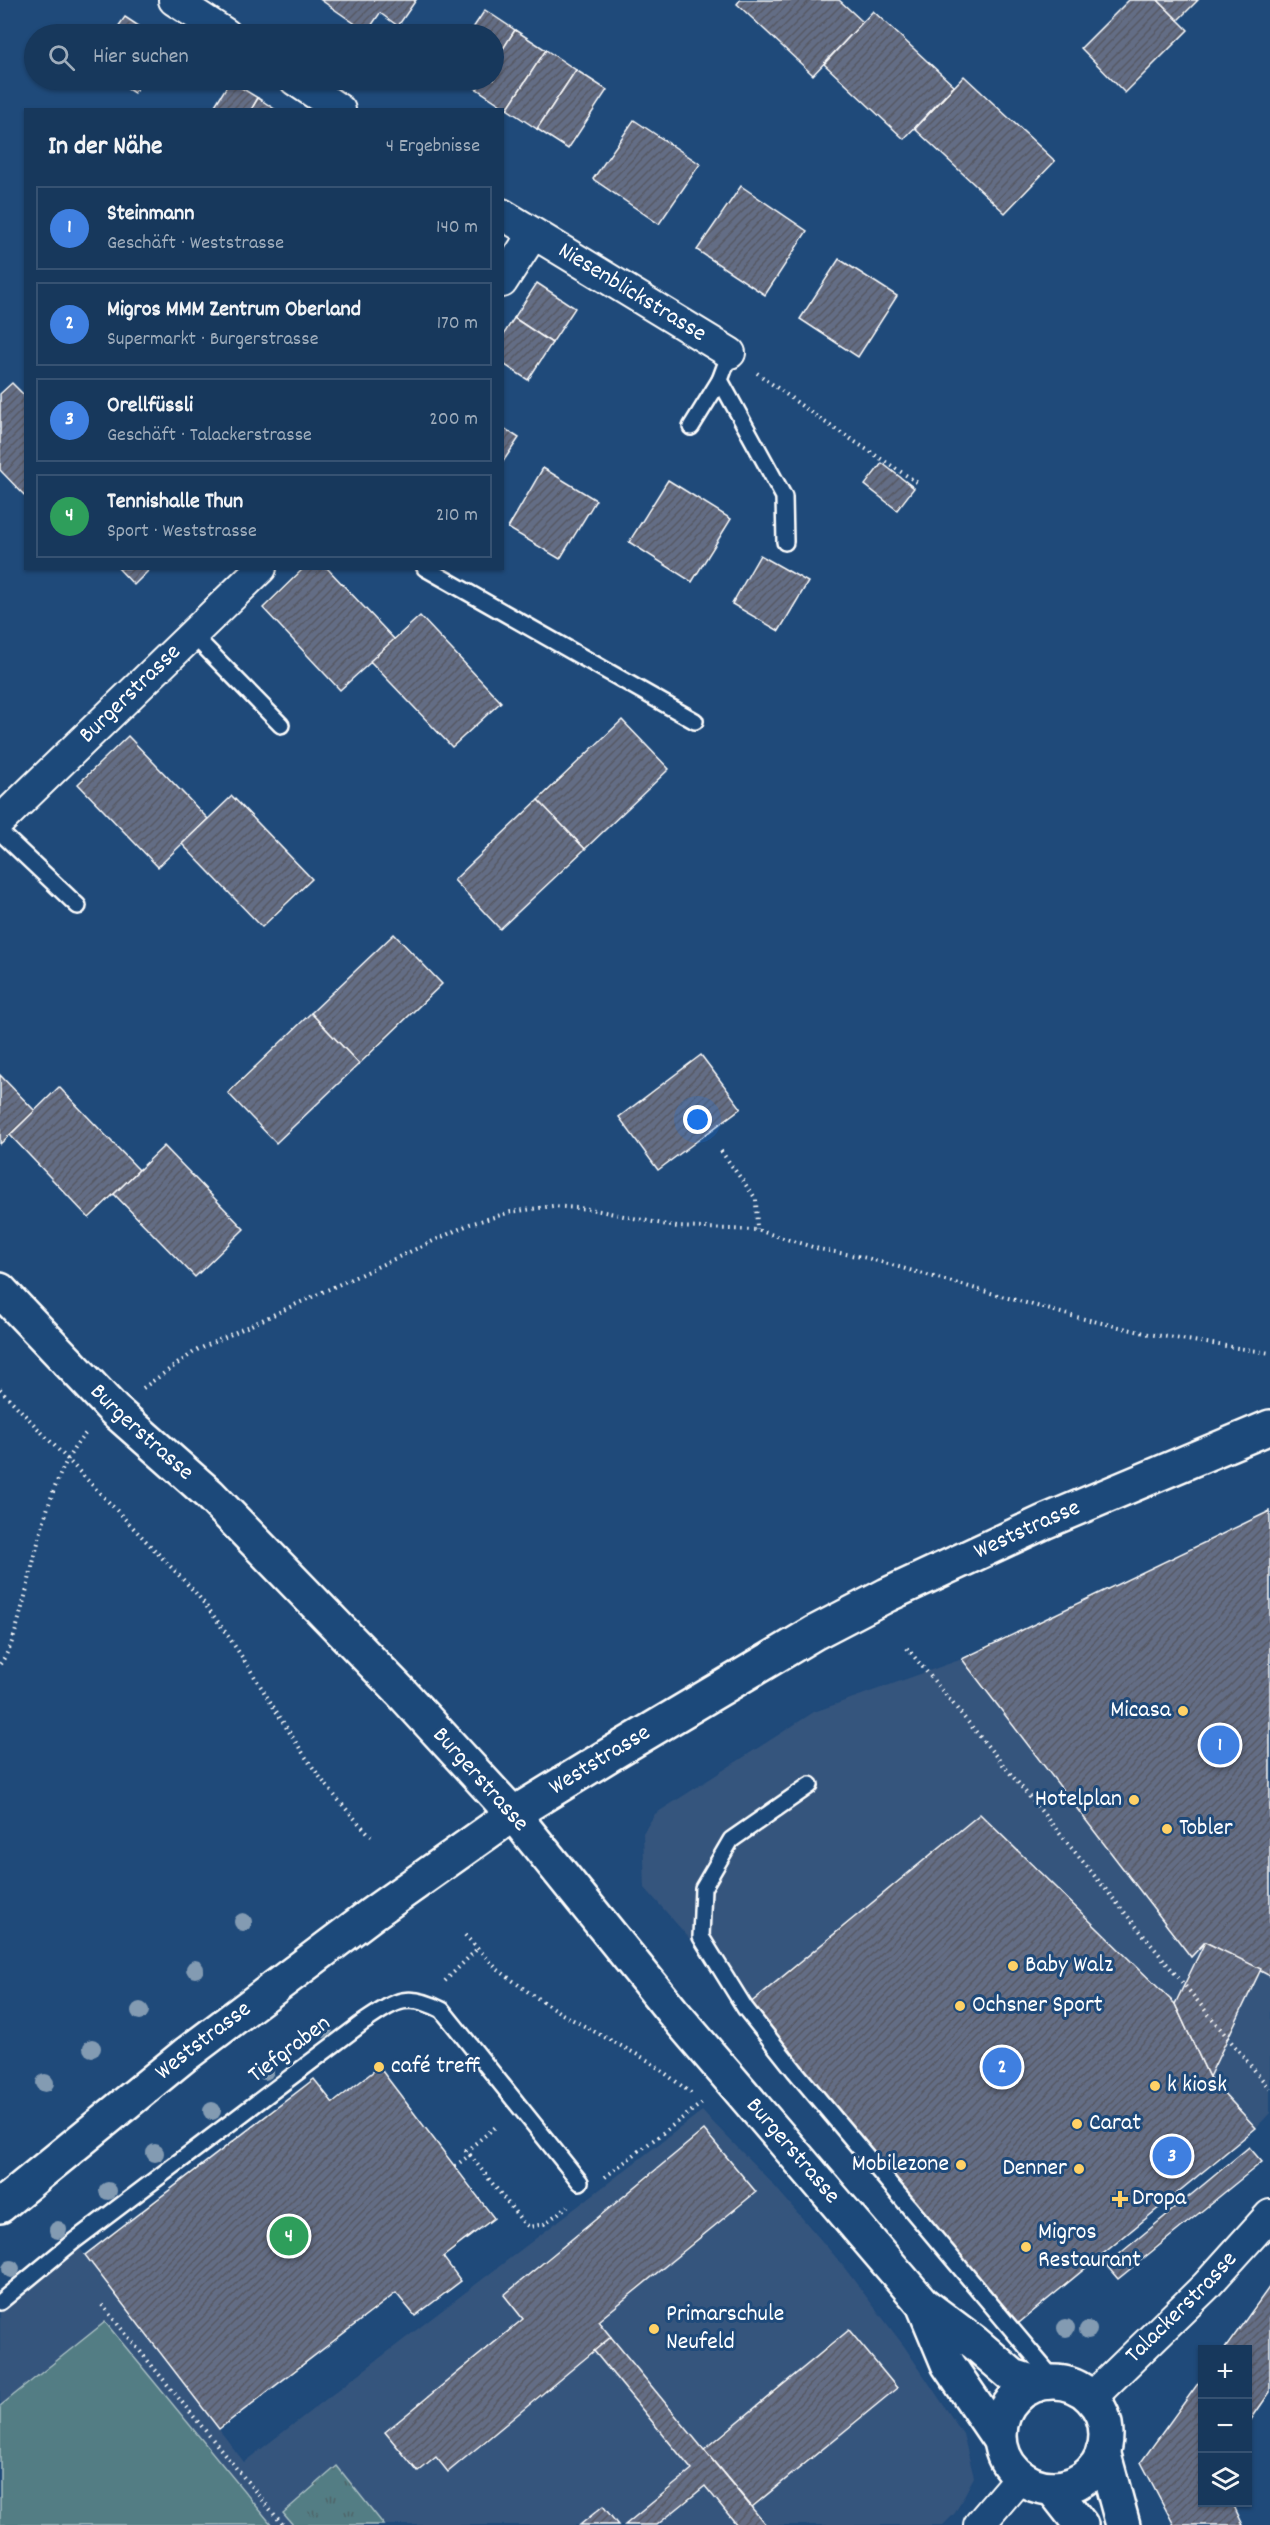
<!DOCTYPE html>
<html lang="de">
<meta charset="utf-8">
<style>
:root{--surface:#17385c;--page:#244365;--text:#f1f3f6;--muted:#9eacbb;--line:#365272;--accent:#95b2f1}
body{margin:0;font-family:Dekko,sans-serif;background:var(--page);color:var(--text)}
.controls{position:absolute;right:18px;bottom:18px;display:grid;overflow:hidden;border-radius:0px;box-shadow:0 2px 4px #0004}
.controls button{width:54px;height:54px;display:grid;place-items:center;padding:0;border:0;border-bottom:2px solid var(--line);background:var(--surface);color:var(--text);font:30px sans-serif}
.you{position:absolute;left:698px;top:1120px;width:21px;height:21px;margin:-15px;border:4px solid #fff;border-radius:50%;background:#1a73e8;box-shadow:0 0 0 9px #1a73e833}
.badge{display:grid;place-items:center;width:39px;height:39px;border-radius:50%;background:var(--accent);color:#fff;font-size:20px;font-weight:700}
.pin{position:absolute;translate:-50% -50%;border:3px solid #fff;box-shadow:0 2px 6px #0006}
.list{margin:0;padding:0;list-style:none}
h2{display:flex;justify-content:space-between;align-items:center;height:78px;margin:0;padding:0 24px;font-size:26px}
h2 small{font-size:20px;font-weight:400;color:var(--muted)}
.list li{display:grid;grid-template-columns:39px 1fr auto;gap:18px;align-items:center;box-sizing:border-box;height:84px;margin:0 12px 12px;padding:0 12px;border:2px solid var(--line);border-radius:0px}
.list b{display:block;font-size:22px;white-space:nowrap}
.list p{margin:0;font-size:20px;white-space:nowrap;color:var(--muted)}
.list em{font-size:20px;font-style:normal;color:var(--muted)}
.icon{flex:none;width:33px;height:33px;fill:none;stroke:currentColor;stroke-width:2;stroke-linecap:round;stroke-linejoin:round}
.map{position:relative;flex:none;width:1270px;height:2525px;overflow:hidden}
.search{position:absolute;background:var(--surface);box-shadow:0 2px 4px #0004;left:24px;top:24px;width:480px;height:66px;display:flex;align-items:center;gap:15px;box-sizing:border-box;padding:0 21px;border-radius:33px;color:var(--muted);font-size:22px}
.panel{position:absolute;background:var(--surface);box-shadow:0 2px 4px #0004;left:24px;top:108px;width:480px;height:462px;border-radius:0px}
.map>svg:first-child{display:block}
.built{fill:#34547d}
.grass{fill:url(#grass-tufts);stroke:#a8bec2;stroke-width:1.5}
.pitch{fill:#527d84;stroke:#a8bec2;stroke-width:1.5}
.building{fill:url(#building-hatch);stroke:#fff;stroke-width:1.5}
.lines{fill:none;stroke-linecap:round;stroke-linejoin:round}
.service-casing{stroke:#fff;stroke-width:20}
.minor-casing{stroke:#fff;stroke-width:34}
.tertiary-casing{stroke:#fff;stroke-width:38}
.secondary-casing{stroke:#fff;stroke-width:38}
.path{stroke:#fff;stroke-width:4;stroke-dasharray:1.5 4.5;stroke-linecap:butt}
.service{stroke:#1f4a7a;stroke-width:15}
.minor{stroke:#1f4a7a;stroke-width:30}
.tertiary{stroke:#1f4a7a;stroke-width:33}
.secondary{stroke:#1f4a7a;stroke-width:33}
.tree{fill:#839bb2}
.poi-dot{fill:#ffd166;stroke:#1f4a7a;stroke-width:2}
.labels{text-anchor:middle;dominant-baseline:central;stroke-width:6;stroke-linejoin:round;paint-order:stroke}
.street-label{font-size:24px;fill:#fff;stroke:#1f4a7a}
.poi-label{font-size:24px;fill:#fff;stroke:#1f4a7a;text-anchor:start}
</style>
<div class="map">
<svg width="1270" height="2525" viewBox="0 0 1270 2525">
<defs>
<pattern id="grass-tufts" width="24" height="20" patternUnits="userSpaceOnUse" patternTransform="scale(1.5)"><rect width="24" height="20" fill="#527d84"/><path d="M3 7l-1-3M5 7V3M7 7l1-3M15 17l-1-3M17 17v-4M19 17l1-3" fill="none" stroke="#4f6468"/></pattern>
<pattern id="building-hatch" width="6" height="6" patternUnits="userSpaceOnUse" patternTransform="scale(1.5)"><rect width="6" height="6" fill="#646d85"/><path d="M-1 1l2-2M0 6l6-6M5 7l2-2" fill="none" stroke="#565963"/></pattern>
</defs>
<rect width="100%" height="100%" fill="#1f4a7a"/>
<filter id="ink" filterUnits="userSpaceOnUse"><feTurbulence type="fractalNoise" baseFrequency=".0167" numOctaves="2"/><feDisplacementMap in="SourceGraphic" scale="12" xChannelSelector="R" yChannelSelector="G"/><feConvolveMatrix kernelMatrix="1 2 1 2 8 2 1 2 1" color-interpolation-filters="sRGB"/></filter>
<g filter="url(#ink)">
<g class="built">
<path d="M1270,1511V2113L1256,2128L1014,2327L748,2005L645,1888L643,1833L655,1814L814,1712L962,1659Z"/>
<path d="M702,2111L771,2182L840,2262L904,2346L963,2434L974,2477L955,2513L943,2525H0V2312L79,2247L244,2462Z"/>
</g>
<path class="grass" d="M337,2466L384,2525H293L283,2513Z"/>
<path class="pitch" d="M105,2322L272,2525H0V2406Z"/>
<g class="building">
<path d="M321,0H416L398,26L380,13L367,32Z"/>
<path d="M740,0H839L863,22L813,75L737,4Z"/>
<path d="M1129,0H1158L1188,30L1125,93L1081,48Z"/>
<path d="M1158,0H1198L1178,20Z"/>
<path d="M485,10L515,30L494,63V34H469Z"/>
<path d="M873,11L954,86L904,139L824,64Z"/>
<path d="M125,17L151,34H113Z"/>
<path d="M515,30L546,50L507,109L477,89L483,80H494V63Z"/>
<path d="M546,50L576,70L537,129L507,109Z"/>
<path d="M576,70L607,90L568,149L537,129Z"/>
<path d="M964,76L1055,161L1005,213L915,129Z"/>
<path d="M113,80H143L134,93Z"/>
<path d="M462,80H483L477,89Z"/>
<path d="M230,81L258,98L251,110H212Z"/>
<path d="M258,98L276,110H251Z"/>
<path d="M634,120L700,164L659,224L593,179Z"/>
<path d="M741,186L807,231L765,295L697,250Z"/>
<path d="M839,259L897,296L858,357L800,319Z"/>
<path d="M537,283L575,308L552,343L514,318Z"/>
<path d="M514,318L552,343L528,380L502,363V337Z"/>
<path d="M12,383L26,397V497L0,470V394Z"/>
<path d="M502,427L519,438L502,463Z"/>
<path d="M882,463L914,488L897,510L865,485Z"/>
<path d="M543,468L596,500L560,559L508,528Z"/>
<path d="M668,480L731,519L692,582L629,542Z"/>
<path d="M760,555L808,582L779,631L732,604Z"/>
<path d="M118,568H151L134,585Z"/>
<path d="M304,568H327L395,640L340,690L263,608Z"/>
<path d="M420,616L501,702L452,747L370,661Z"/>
<path d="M622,720L669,769L585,849L538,800Z"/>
<path d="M128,736L208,819L158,867L78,784Z"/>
<path d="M232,796L312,879L262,927L182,844Z"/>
<path d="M538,800L585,849L500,929L454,880Z"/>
<path d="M394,934L442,984L359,1064L311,1013Z"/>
<path d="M311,1013L359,1064L276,1143L228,1093Z"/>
<path d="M701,1055L741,1108L658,1170L619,1117Z"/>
<path d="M0,1075L35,1111L0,1144Z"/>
<path d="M59,1087L139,1170L89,1218L10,1135Z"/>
<path d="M164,1146L244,1229L195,1277L114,1194Z"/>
<path d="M1270,1511V1976L1205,1942L1191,1957L962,1659Z"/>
<path d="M980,1814L1175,2004L1209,2077L1256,2128L1014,2327L748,2005Z"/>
<path d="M1205,1942L1261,1969L1209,2077L1175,2004Z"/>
<path d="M379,2067L494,2218L443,2257L461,2281L415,2316L396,2293L219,2429L85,2255L314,2079L333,2103Z"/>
<path d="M704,2130L756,2192L598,2321L611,2337L448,2472L436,2457L418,2472L385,2432L523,2319L504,2295Z"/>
<path d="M1249,2147L1262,2162L1118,2279L1106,2265Z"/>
<path d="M1270,2286V2392L1248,2424V2350H1224Z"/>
<path d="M849,2330L897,2388L752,2507L704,2450Z"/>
<path d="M611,2337L704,2450L766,2525H737L705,2486L657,2525H625L692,2470L594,2351Z"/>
<path d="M1202,2378V2502H1232L1243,2525H1174L1141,2462Z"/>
<path d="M603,2506L618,2525H580Z"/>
</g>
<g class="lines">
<defs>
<g id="service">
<path d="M730,353L720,380L784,497L785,542"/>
<path d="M691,427L720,380"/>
<path d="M425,568L695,721"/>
<path d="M193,635L281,725"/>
<path d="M0,832L78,906"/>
<path d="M810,1785L731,1840L703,1888L701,1937L745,2008L795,2071L1056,2382"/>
<path d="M0,2302L74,2241L361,2024C393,2003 405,1990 442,2010L580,2182"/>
</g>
<g id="minor">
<path d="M174,0L226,34"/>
<path d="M295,80L340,110"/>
<path id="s1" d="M502,214L730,353"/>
<path d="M502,282L533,234"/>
<path id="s2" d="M0,821L261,568"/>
<path id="s3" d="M1091,2398L1206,2286L1270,2215"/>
<path d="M979,2525L1020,2477"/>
</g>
<g id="tertiary">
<path id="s4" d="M513,1814L672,2011L923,2304L975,2343L1013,2376L1038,2384"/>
<path d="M923,2304L948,2364L999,2439"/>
<circle cx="1053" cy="2435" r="53"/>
<path d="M1103,2451L1123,2525"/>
<path d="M1052,2488L1081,2525"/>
</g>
<g id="secondary">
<path id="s5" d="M0,1290L114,1410L209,1494L270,1557L400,1691L513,1814"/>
<path id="s6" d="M0,2206L185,2055L372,1914L513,1814L614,1752L814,1633L887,1595L1044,1522L1270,1427"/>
</g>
</defs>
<use href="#service" class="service-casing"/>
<use href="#minor" class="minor-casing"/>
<use href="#tertiary" class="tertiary-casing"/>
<use href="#secondary" class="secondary-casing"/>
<g class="path">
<path d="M757,373L817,417L918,483"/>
<path d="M721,1151L756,1199L757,1230"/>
<path d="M143,1388L197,1350L470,1224L511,1212L553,1206L590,1209L677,1227L757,1230L819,1249L867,1258L1072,1316L1149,1334L1270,1353"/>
<path d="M0,1389L195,1592C238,1644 269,1703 307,1759C326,1787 348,1812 371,1836"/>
<path d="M907,1648L1270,2089"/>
<path d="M0,1664C13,1647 17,1625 23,1604C37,1552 49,1473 86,1433"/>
<path d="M465,1935L497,1969L531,1994L562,2014L649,2061L691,2093"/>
<path d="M445,1981L478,1948"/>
<path d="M470,2155L522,2221L529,2227L544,2224L568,2206"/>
<path d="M455,2166L470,2155L466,2151L498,2125"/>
<path d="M605,2177L702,2103"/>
<path d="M102,2305L283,2525"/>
</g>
<use href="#service" class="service"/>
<use href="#minor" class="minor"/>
<use href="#tertiary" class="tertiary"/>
<use href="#secondary" class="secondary"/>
</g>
<g class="tree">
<circle cx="243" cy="1922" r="9"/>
<circle cx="195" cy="1969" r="9"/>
<circle cx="140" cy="2011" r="9"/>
<circle cx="324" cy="2029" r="9"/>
<circle cx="92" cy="2048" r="9"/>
<circle cx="265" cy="2071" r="9"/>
<circle cx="45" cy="2083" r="9"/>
<circle cx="212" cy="2111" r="9"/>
<circle cx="155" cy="2153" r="9"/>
<circle cx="108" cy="2191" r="9"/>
<circle cx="58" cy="2230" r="9"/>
<circle cx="11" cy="2269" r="9"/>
<circle cx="1066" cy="2328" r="9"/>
<circle cx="1088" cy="2330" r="9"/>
</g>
</g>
<g class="poi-dot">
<circle cx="1183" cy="1711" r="6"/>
<circle cx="1134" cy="1800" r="6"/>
<circle cx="1167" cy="1829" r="6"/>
<circle cx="1013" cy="1966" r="6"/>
<circle cx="960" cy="2006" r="6"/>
<circle cx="379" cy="2067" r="6"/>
<circle cx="1155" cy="2086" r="6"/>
<circle cx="1077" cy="2124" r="6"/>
<circle cx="961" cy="2165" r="6"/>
<circle cx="1079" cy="2169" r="6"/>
<path d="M1117 2190h6v6h6v6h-6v6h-6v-6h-6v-6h6z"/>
<circle cx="1026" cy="2247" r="6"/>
<circle cx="654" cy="2329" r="6"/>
</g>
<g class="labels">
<g class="street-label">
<text stroke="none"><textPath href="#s1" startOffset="152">Niesenblickstrasse</textPath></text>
<text stroke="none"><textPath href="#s2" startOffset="182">Burgerstrasse</textPath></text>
<text stroke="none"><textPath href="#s5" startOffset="201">Burgerstrasse</textPath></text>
<text stroke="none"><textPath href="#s6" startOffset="1234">Weststrasse</textPath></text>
<text stroke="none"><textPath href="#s6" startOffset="748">Weststrasse</textPath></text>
<text transform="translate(480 1780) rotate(48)">Burgerstrasse</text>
<text stroke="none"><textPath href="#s6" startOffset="262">Weststrasse</textPath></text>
<text transform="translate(290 2050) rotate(-37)">Tiefgraben</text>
<text stroke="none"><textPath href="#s4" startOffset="438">Burgerstrasse</textPath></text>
<text stroke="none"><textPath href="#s3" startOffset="128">Talackerstrasse</textPath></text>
</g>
<g class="poi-label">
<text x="1171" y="1711" text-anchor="end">Micasa</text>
<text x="1122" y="1800" text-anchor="end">Hotelplan</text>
<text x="1179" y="1829">Tobler</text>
<text x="1025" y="1966">Baby Walz</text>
<text x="972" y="2006">Ochsner Sport</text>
<text x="391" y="2067">café treff</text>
<text x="1167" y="2086">k kiosk</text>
<text x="1089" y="2124">Carat</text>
<text x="949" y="2165" text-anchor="end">Mobilezone</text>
<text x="1067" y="2169" text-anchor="end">Denner</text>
<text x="1132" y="2199">Dropa</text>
<text x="1038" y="2233">Migros<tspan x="1038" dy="28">Restaurant</tspan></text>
<text x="666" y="2315">Primarschule<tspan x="666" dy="28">Neufeld</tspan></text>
</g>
</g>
</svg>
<div class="controls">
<button>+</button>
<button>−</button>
<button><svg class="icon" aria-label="layers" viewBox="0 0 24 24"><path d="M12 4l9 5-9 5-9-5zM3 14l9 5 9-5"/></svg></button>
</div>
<div class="you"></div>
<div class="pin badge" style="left:1220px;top:1745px;background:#3f7fe0">1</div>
<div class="pin badge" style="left:1002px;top:2067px;background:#3f7fe0">2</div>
<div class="pin badge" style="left:1172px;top:2156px;background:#3f7fe0">3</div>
<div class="pin badge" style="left:289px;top:2236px;background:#2e9e5b">4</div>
<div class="search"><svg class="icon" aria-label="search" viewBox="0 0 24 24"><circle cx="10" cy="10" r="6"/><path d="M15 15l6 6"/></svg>Hier suchen</div>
<section class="panel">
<h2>In der Nähe<small>4 Ergebnisse</small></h2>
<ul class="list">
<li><span class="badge" style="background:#3f7fe0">1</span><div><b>Steinmann</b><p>Geschäft · Weststrasse</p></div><em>140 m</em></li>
<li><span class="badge" style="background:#3f7fe0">2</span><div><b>Migros MMM Zentrum Oberland</b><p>Supermarkt · Burgerstrasse</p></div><em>170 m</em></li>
<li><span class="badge" style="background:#3f7fe0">3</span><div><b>Orellfüssli</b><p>Geschäft · Talackerstrasse</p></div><em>200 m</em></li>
<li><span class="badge" style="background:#2e9e5b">4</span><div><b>Tennishalle Thun</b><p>Sport · Weststrasse</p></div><em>210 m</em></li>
</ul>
</section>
</div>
